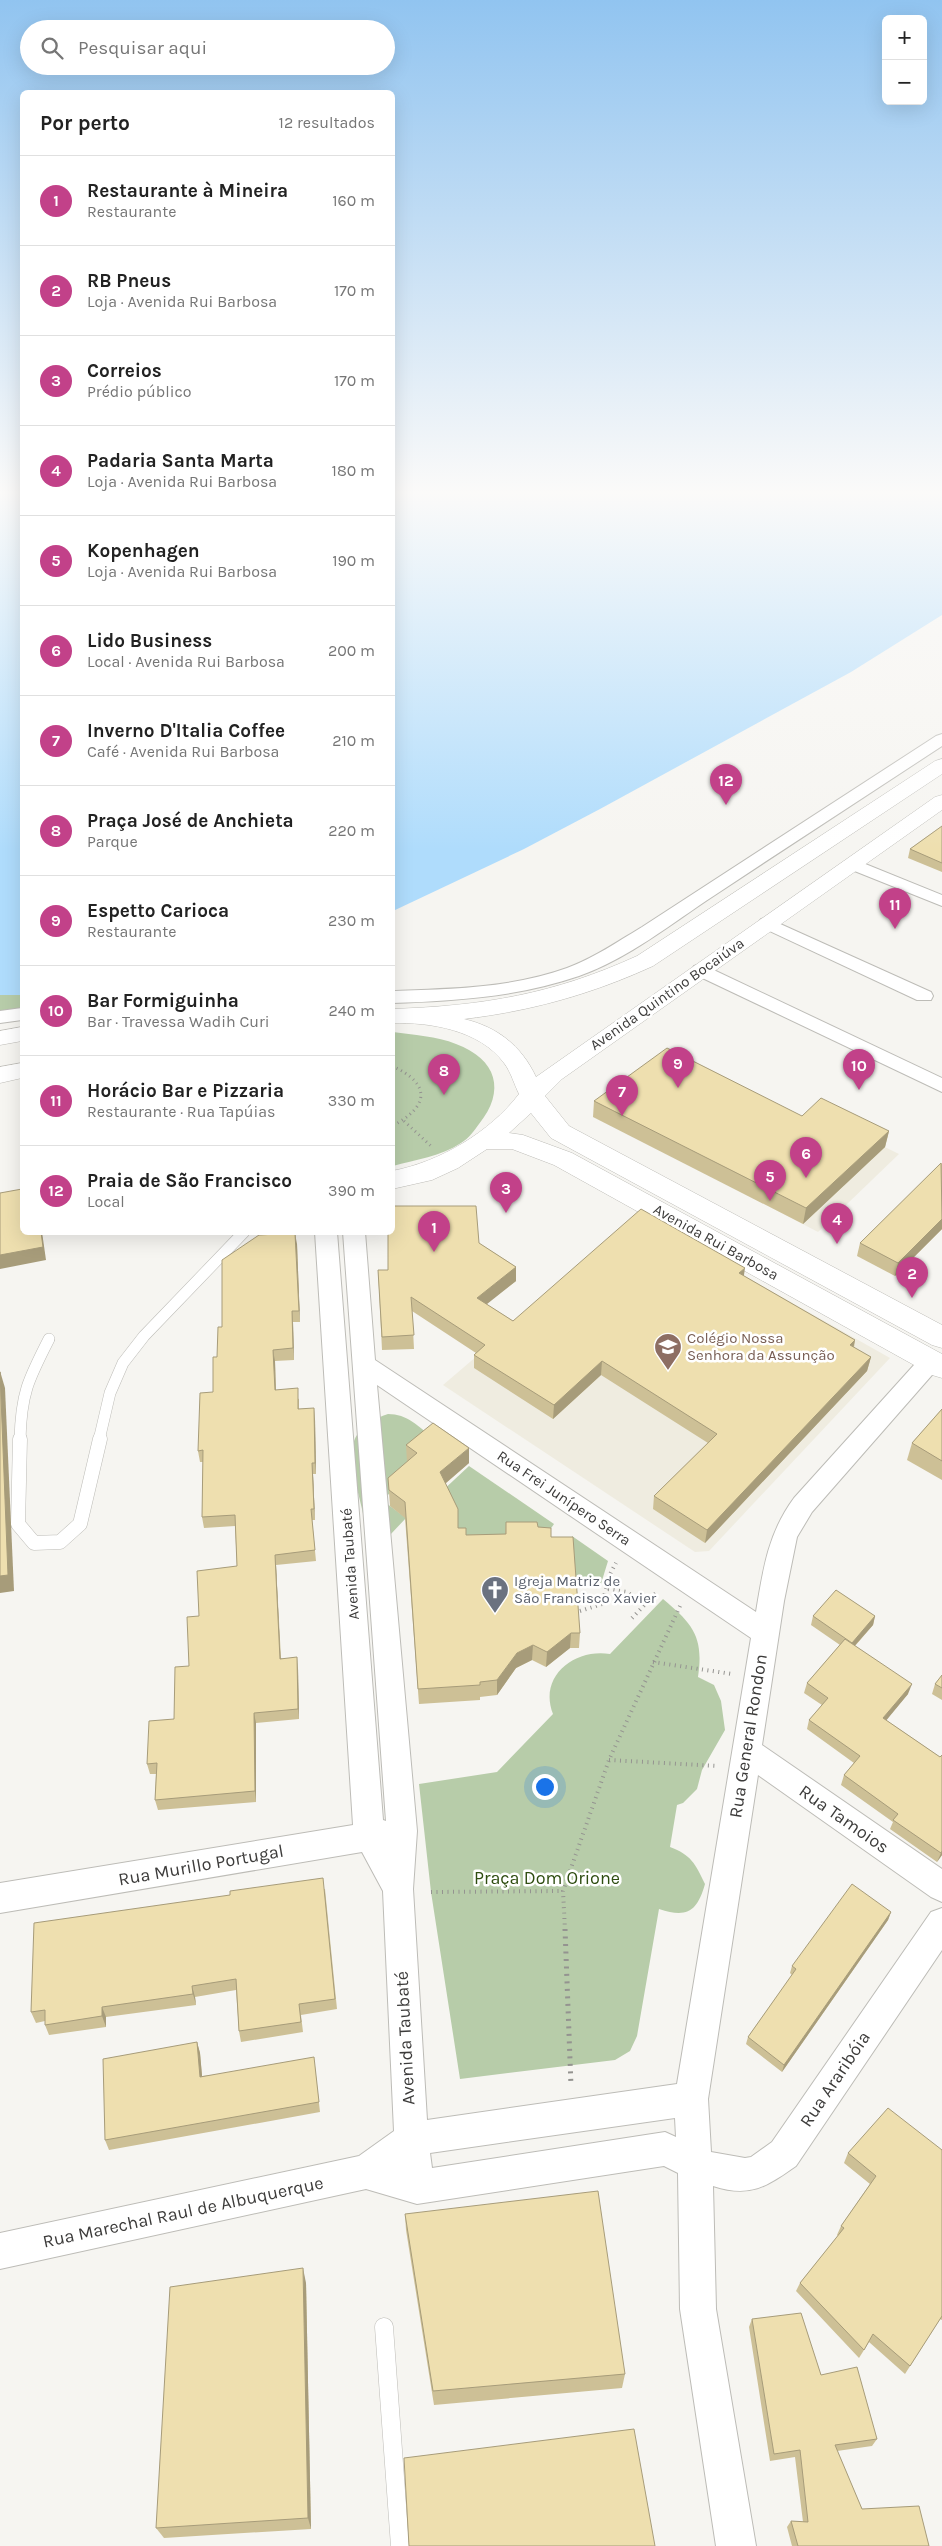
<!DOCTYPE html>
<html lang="pt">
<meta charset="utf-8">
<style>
:root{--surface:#fff;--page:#f6f6f6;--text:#222;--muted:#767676;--line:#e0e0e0;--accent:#c24189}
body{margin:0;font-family:Karla,sans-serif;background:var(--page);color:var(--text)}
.controls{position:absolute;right:15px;top:15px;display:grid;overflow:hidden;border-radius:8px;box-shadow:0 5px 20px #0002}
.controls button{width:45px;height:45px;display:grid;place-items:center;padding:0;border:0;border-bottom:1px solid var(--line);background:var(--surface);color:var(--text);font:25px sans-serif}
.you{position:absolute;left:544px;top:1786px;width:18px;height:18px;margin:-12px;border:4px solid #fff;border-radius:50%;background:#1a73e8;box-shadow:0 0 0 8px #1a73e833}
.badge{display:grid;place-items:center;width:32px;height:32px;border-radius:50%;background:var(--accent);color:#fff;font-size:16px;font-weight:700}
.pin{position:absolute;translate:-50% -41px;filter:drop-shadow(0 1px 2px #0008)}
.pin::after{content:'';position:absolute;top:26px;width:18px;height:15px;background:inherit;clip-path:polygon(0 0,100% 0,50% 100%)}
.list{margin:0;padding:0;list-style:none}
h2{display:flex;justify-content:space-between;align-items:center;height:65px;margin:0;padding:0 20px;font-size:21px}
h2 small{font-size:16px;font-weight:400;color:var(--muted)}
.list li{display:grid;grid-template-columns:32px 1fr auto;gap:15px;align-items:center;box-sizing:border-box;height:90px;padding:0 20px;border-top:1px solid var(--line)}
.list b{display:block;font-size:19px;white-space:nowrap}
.list p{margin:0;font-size:16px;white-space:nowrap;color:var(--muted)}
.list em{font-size:16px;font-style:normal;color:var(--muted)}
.icon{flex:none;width:28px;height:28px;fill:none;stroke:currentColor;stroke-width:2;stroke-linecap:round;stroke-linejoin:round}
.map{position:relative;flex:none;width:942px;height:2546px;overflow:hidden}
.search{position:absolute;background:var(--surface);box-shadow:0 5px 20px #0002;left:20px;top:20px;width:375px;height:55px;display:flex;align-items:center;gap:12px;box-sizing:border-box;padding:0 18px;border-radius:28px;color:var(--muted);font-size:19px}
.panel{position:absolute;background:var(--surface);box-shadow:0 5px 20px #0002;left:20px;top:90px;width:375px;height:1145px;border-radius:8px}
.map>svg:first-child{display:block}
.built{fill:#efece0}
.green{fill:#b7cca9}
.water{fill:#afdcfc}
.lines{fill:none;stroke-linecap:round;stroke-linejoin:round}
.lane-far2-casing{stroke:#bdbcb7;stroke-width:12}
.lane-far1-casing{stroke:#bdbcb7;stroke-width:15}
.lane-casing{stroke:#bdbcb7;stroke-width:19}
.street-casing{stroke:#bdbcb7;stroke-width:2}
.secondary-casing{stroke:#bdbcb7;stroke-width:1}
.path-far2{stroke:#949390;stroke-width:3;stroke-dasharray:1 4;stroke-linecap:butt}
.path-far1{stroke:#949390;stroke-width:4;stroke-dasharray:1 4.5;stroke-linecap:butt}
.path{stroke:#949390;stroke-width:5;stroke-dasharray:2 5.5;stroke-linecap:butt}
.lane-far2{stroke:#fff;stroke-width:11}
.lane-far1{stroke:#fff;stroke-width:14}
.lane{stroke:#fff;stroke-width:18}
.street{fill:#fff;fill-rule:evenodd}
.secondary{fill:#fff;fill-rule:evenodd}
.wall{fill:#cdc096}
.shaded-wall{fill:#a79c7a}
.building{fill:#eedfaf;stroke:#a79c7a}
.labels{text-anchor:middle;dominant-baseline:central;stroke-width:5;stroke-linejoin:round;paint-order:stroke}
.street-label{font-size:15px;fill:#3c3b3a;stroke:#fff}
.education-label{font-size:15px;fill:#785e54;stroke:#fff;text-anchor:start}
.worship-label{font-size:15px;fill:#5b616d;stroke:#fff;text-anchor:start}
.near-street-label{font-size:18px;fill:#3c3b3a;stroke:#fff}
.near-park-label{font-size:18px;fill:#2e4d10;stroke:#fff}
</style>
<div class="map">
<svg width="942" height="2546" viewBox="0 0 942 2546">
<rect width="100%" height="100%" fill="#f6f5f1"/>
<g class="built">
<path d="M817,1114L899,1154L818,1232L734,1188Z"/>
<path d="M640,1217L890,1358L709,1551L695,1552L443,1385Z"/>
</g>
<g class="green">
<path d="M0,995H22V1010L10,1016L0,1017Z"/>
<path d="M393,1032C413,1035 437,1036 456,1044C497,1059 506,1091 479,1124C474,1131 469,1138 461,1143C442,1156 414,1160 393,1166Z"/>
<path d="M388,1414C407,1414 419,1426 433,1439L407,1461L418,1469L382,1500L406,1518L390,1535L368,1539C363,1529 365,1520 362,1509C353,1469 335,1431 388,1414Z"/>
<path d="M469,1466L554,1524L543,1540L466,1550L439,1494Z"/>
<path d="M572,1536L608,1561L600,1587L592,1581L574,1580Z"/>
<path d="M663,1599C693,1624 704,1637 698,1677L714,1685L721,1701L725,1730L702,1770L697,1789L683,1803L677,1805L670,1847C691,1855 695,1863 705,1884C697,1912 687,1918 659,1909L637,2036L630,2051L615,2060L460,2079L431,1892L419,1784L497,1772L553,1714C538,1676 575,1648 610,1654Z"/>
</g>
<g class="water">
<rect x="0" y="494" width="22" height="501"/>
<path d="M392,494H942V615L851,672L600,809L524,849L393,911Z"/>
</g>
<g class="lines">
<defs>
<g id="lane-far2">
<path d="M20,1440C21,1394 28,1380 49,1339"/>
<path d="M99,1440L110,1393L123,1363L144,1336L244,1232"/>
</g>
<path id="lane-far1" d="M20,1439L18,1524L34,1543L60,1542L80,1524L100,1439"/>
<path id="lane" d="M384,2327L400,2546"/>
<g id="street">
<path d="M942,734V746C866,796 790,845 715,895C672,923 628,959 579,976C518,997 456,1001 392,1003V991C451,989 512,988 567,968C594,958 617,942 642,927L936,736Z"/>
<path d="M853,859L942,895V906L847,868L844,864L847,860Z"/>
<path d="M767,918L931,992L933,996L931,1000H917L761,927L758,923L761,919Z"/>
<path d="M701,964L942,1078V1092L694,974L692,970L694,966Z"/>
<path d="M22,1008V1020L0,1023V1011Z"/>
<path d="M315,1232H337L383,1820L386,1821L343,1232H365L375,1360L756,1612C763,1570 768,1533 794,1498L923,1355L931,1352L939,1355L942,1360L939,1367L812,1512L797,1537L784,1601L762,1745L942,1869V1902L931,1897L758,1775L708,2099L711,2152L745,2158L751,2157L772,2142L931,1912L942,1908V1950L796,2166C766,2187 750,2198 713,2186L716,2309L756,2546H716L680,2309L678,2173L664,2166L417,2204L366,2189L0,2269V2233L359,2156L394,2131L383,1891L362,1852L0,1913V1883L353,1825ZM377,1385L751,1638L677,2084L427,2120L413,1889L417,1831ZM675,2118L676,2137L665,2132L432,2168L430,2153Z"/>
</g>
<g id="secondary">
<path d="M942,759V774L653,966C592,994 531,1011 464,1019C497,1027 521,1045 536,1077L935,797L942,795V810L562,1079L545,1096L569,1126L942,1325V1348L932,1345L551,1138L531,1113L509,1133L523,1135L572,1153L942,1354V1378L932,1375L554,1165L512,1149H487L458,1168L432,1180L392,1189V1171C440,1162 490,1132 519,1094C514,1084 511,1072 504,1063C480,1030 430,1022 392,1023V1009C483,1006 554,994 637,956L935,761Z"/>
<path d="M22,1027V1041L0,1045V1031Z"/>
<path d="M22,1063V1078L0,1083V1067Z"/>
</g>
</defs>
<use href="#lane-far2" class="lane-far2-casing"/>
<use href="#lane-far1" class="lane-far1-casing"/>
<use href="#lane" class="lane-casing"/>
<use href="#street" class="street-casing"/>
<use href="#secondary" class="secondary-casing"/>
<g class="path-far2">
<path d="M392,1066C432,1084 429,1107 392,1126"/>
<path d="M404,1121L431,1146"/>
</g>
<g class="path-far1">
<path d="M608,1589L627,1592L645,1605"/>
<path d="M580,1611L602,1604L610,1574L616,1563"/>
<path d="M632,1618L658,1591"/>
<path d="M653,1662L732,1674"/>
<path d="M609,1760L718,1766"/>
<path d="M431,1892L563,1891"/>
<path d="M565,1930L563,1891L609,1760L680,1606"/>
</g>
<path class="path" d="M565,1929L571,2086"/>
<use href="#lane-far2" class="lane-far2"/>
<use href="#lane-far1" class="lane-far1"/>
<use href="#lane" class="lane"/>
<use href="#street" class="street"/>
<use href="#secondary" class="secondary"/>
</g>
<g class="wall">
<path d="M942,826V872L908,858L910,849Z"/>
<path d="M594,1101L802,1116L889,1131L885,1147L803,1224L593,1117Z"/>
<path d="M942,1163V1229L895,1276L857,1256L860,1243Z"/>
<path d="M479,1243L516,1267V1281L486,1304L513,1321L744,1276L855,1340L854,1348L871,1357L867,1371L705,1543L653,1509L654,1496L708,1443L601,1375L553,1419L474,1368V1355L476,1353L412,1311L414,1349L382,1350L378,1270H388Z"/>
<path d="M297,1244L300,1322H293L294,1360L275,1361L276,1390L299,1399V1409L315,1419L316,1474H313L315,1520H312L316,1561L276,1565L281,1658L298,1668L299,1719L256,1723V1802L158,1810L155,1800L156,1774H150L147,1764L174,1719L189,1666L199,1616L237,1566L235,1526L204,1528L202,1517L203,1462H200L198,1451L213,1392L222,1327Z"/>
<path d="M942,1409V1480L907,1460L912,1443Z"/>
<path d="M406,1445L469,1463L445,1484L458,1528L466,1535L505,1534L506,1522L538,1527L551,1537L580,1633L579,1648H570L546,1667L532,1660L516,1668L497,1695L480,1697V1700L419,1704L405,1518L390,1506L388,1478L407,1462Z"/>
<path d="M813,1616H875L873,1625L855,1646L908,1694L886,1720L940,1757L942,1755V1855L937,1862L890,1829L893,1822L841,1785L844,1775L854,1763L807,1729L809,1720L822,1705L804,1693L807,1683L840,1645L811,1625Z"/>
<path d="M942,1675V1700L932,1694L935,1684Z"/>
<path d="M325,1889L337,2009L301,2015L303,2032L241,2042L239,2031L236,1990L195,1997L196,2005L106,2017V2027L49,2035L45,2025V2021L36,2023L31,2012L230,1895Z"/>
<path d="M891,1912L888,1920L782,2072L746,2044L748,2037L792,1975L790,1973L792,1966Z"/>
<path d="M197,2042L200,2053L202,2076L315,2067L320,2112L109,2150L105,2140Z"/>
<path d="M942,2150V2320L940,2319L905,2374L869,2342L859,2358L796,2291L800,2283L838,2236L837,2235L841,2226L870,2184L844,2163L848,2153Z"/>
<path d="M405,2214L625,2374L622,2388L434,2405L406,2230Z"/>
<path d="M306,2283L311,2529L164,2538L156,2528Z"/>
<path d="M752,2319L821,2375L877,2439L872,2446L837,2451L862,2509L929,2546H792L787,2527L791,2521L803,2522L795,2457L770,2461L749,2327Z"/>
</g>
<g class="shaded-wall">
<path d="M889,1131L885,1147L803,1224L806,1208Z"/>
<path d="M942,1219V1229L895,1276L898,1263Z"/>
<path d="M41,1232H42L46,1260L0,1269V1255Z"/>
<path d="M295,1233L297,1244L300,1322L299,1311Z"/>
<path d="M516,1267V1281L477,1312V1298Z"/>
<path d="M745,1268L743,1282L739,1273Z"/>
<path d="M292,1311L293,1322L294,1360L293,1348Z"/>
<path d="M855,1340L852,1353L850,1345Z"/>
<path d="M273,1350L275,1361L276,1401L275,1390Z"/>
<path d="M871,1357L867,1371L705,1543L707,1530Z"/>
<path d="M602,1361L601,1375L553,1419L554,1405Z"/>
<path d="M0,1371L5,1388L14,1591L0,1593Z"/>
<path d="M314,1408L315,1419L316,1474L315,1463Z"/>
<path d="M469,1448V1463L440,1488V1472Z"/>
<path d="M312,1463L313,1474L315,1520L314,1509Z"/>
<path d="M275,1555L276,1565L281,1669L280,1659Z"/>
<path d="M875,1616L873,1625L850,1651L852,1643Z"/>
<path d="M571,1633L570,1648L546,1667L547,1652Z"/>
<path d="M533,1645L532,1660L516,1668L497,1695V1680L517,1653Z"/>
<path d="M297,1657L298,1668L299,1719L298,1709Z"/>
<path d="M912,1684L908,1694L880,1728L883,1718Z"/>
<path d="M254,1713L256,1723V1802L255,1791Z"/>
<path d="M942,1851V1855L937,1862L941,1853Z"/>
<path d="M891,1912L888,1920L782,2072L784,2065Z"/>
<path d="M192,1986L195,1997L196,2005L193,1994Z"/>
<path d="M102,2007L106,2017V2027L102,2016Z"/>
<path d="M197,2042L200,2053L203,2087L200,2077Z"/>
<path d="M303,2268L306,2283L311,2529L308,2518Z"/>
</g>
<g class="building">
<path d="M942,826V863L910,849Z"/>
<path d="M667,1048L802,1116L821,1098L889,1131L806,1208L594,1101Z"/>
<path d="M941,1163L942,1219L898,1263L860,1243Z"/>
<path d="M22,1189V1232H41L43,1247L0,1255V1193Z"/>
<path d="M392,1206H476L479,1243L516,1267L477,1298L513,1321L641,1209L745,1268L739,1273L855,1340L850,1345L871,1357L707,1530L654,1496L717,1434L602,1361L554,1405L474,1355L485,1345L411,1297L414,1335L382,1337L378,1270H388V1232H392Z"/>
<path d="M295,1233L299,1311H292L293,1348L273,1350L275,1390L298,1388V1409L314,1408L315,1463H312L314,1509H311L315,1550L275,1555L280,1659L297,1657L298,1709L254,1713L255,1791L155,1800L157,1763L147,1764L149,1721L174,1719L175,1667L189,1666L187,1617L199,1616L197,1571L237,1566L235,1515L202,1517L203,1450L198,1451L200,1393L213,1392V1357H217L218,1327H222V1260L259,1235Z"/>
<path d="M0,1372L8,1575L0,1576Z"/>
<path d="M942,1409V1461L912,1443Z"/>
<path d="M433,1423L469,1448L440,1472L458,1509V1528H466V1535L506,1534V1522H537L538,1527L551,1528V1537H573L580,1633H571L547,1652L533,1645L517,1653L497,1680L480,1682V1685L418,1689L405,1502L389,1490L388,1478L417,1453L406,1445Z"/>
<path d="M836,1590L875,1616L852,1643L813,1616Z"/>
<path d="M845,1639L912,1684L883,1718L940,1757L942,1755V1851L941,1853L893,1820L898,1814L844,1775L860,1756L809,1720L828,1698L807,1683Z"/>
<path d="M942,1675V1688L935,1684Z"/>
<path d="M323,1878L335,1999L299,2004L301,2022L239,2031L236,1979L192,1986L193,1994L102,2007V2016L45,2025V2010L31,2012L34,1923L230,1895V1891Z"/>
<path d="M852,1884L891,1912L784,2065L748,2037L796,1969L792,1966Z"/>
<path d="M197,2042L200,2077L314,2057L319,2102L105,2140L103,2059Z"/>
<path d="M888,2108L942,2150V2316L910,2366L873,2334L864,2350L800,2283L844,2228L841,2226L876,2176L848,2153Z"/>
<path d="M598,2191L625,2374L433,2391L405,2214Z"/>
<path d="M303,2268L308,2518L156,2528L170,2287Z"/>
<path d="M801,2313L821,2375L857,2367L877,2439L835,2445L862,2509L919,2506L929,2546H798L791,2521L808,2522L800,2450L774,2454L752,2319Z"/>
<path d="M634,2429L655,2546H409L404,2458Z"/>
</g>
<linearGradient id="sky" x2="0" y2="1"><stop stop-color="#91c4f0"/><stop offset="0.58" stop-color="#fbfaf9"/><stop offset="1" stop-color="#fbfaf9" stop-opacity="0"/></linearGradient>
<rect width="942" height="850" fill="url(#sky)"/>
<defs>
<symbol id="school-pin" viewBox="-11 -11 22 30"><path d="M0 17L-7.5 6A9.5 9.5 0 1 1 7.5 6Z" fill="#8d6e63" stroke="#fff"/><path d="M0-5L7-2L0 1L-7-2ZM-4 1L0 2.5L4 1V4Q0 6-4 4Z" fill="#fff"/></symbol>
<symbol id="church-pin" viewBox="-11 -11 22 30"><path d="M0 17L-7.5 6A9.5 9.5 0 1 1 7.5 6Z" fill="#6b7280" stroke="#fff"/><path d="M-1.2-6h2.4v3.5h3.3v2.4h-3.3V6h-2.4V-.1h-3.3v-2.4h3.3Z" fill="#fff"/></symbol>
</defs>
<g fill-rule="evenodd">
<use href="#school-pin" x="652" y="1331" width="32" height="43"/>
<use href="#church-pin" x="479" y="1574" width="32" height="43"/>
</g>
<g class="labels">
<g class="street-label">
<text transform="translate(667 994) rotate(-35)">Avenida Quintino Bocaiúva</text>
<text transform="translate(716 1242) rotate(29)">Avenida Rui Barbosa</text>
<text transform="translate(564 1498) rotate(34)">Rua Frei Junípero Serra</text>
<text transform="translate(350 1564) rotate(-94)">Avenida Taubaté</text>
</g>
<g class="education-label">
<text x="687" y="1338">Colégio Nossa<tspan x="687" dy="17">Senhora da Assunção</tspan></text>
</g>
<g class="worship-label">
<text x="514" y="1581">Igreja Matriz de<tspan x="514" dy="17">São Francisco Xavier</tspan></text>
</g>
<g class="near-street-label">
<text transform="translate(748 1736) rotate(-81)">Rua General Rondon</text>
<text transform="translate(844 1819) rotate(35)">Rua Tamoios</text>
<text transform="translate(201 1865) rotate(-10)">Rua Murillo Portugal</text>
<text transform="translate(405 2038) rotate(-93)">Avenida Taubaté</text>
<text transform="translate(835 2079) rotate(-56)">Rua Araribóia</text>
<text transform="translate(183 2212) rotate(-12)">Rua Marechal Raul de Albuquerque</text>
</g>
<g class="near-park-label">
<text x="547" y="1878">Praça Dom Orione</text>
</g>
</g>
</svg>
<div class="controls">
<button>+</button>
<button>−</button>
</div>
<div class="you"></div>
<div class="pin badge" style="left:434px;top:1252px">1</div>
<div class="pin badge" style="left:912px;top:1298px">2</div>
<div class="pin badge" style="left:506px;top:1213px">3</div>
<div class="pin badge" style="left:837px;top:1244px">4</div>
<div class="pin badge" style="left:770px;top:1201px">5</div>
<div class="pin badge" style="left:806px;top:1178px">6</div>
<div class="pin badge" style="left:622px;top:1116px">7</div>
<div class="pin badge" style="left:444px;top:1095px">8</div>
<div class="pin badge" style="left:678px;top:1088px">9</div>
<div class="pin badge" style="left:859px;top:1090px">10</div>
<div class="pin badge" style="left:895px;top:929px">11</div>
<div class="pin badge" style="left:726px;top:805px">12</div>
<div class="search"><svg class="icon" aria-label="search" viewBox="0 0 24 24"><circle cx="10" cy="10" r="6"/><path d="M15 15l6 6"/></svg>Pesquisar aqui</div>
<section class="panel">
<h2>Por perto<small>12 resultados</small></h2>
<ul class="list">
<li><span class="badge">1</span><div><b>Restaurante à Mineira</b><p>Restaurante</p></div><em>160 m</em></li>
<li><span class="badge">2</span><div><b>RB Pneus</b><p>Loja · Avenida Rui Barbosa</p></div><em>170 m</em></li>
<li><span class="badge">3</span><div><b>Correios</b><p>Prédio público</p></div><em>170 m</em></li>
<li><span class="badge">4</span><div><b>Padaria Santa Marta</b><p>Loja · Avenida Rui Barbosa</p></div><em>180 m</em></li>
<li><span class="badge">5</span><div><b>Kopenhagen</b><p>Loja · Avenida Rui Barbosa</p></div><em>190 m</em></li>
<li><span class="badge">6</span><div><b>Lido Business</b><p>Local · Avenida Rui Barbosa</p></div><em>200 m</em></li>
<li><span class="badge">7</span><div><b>Inverno D'Italia Coffee</b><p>Café · Avenida Rui Barbosa</p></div><em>210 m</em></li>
<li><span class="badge">8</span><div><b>Praça José de Anchieta</b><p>Parque</p></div><em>220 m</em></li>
<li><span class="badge">9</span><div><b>Espetto Carioca</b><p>Restaurante</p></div><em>230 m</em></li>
<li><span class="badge">10</span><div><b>Bar Formiguinha</b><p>Bar · Travessa Wadih Curi</p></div><em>240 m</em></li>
<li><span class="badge">11</span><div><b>Horácio Bar e Pizzaria</b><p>Restaurante · Rua Tapúias</p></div><em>330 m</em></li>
<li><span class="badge">12</span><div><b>Praia de São Francisco</b><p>Local</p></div><em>390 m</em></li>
</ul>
</section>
</div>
